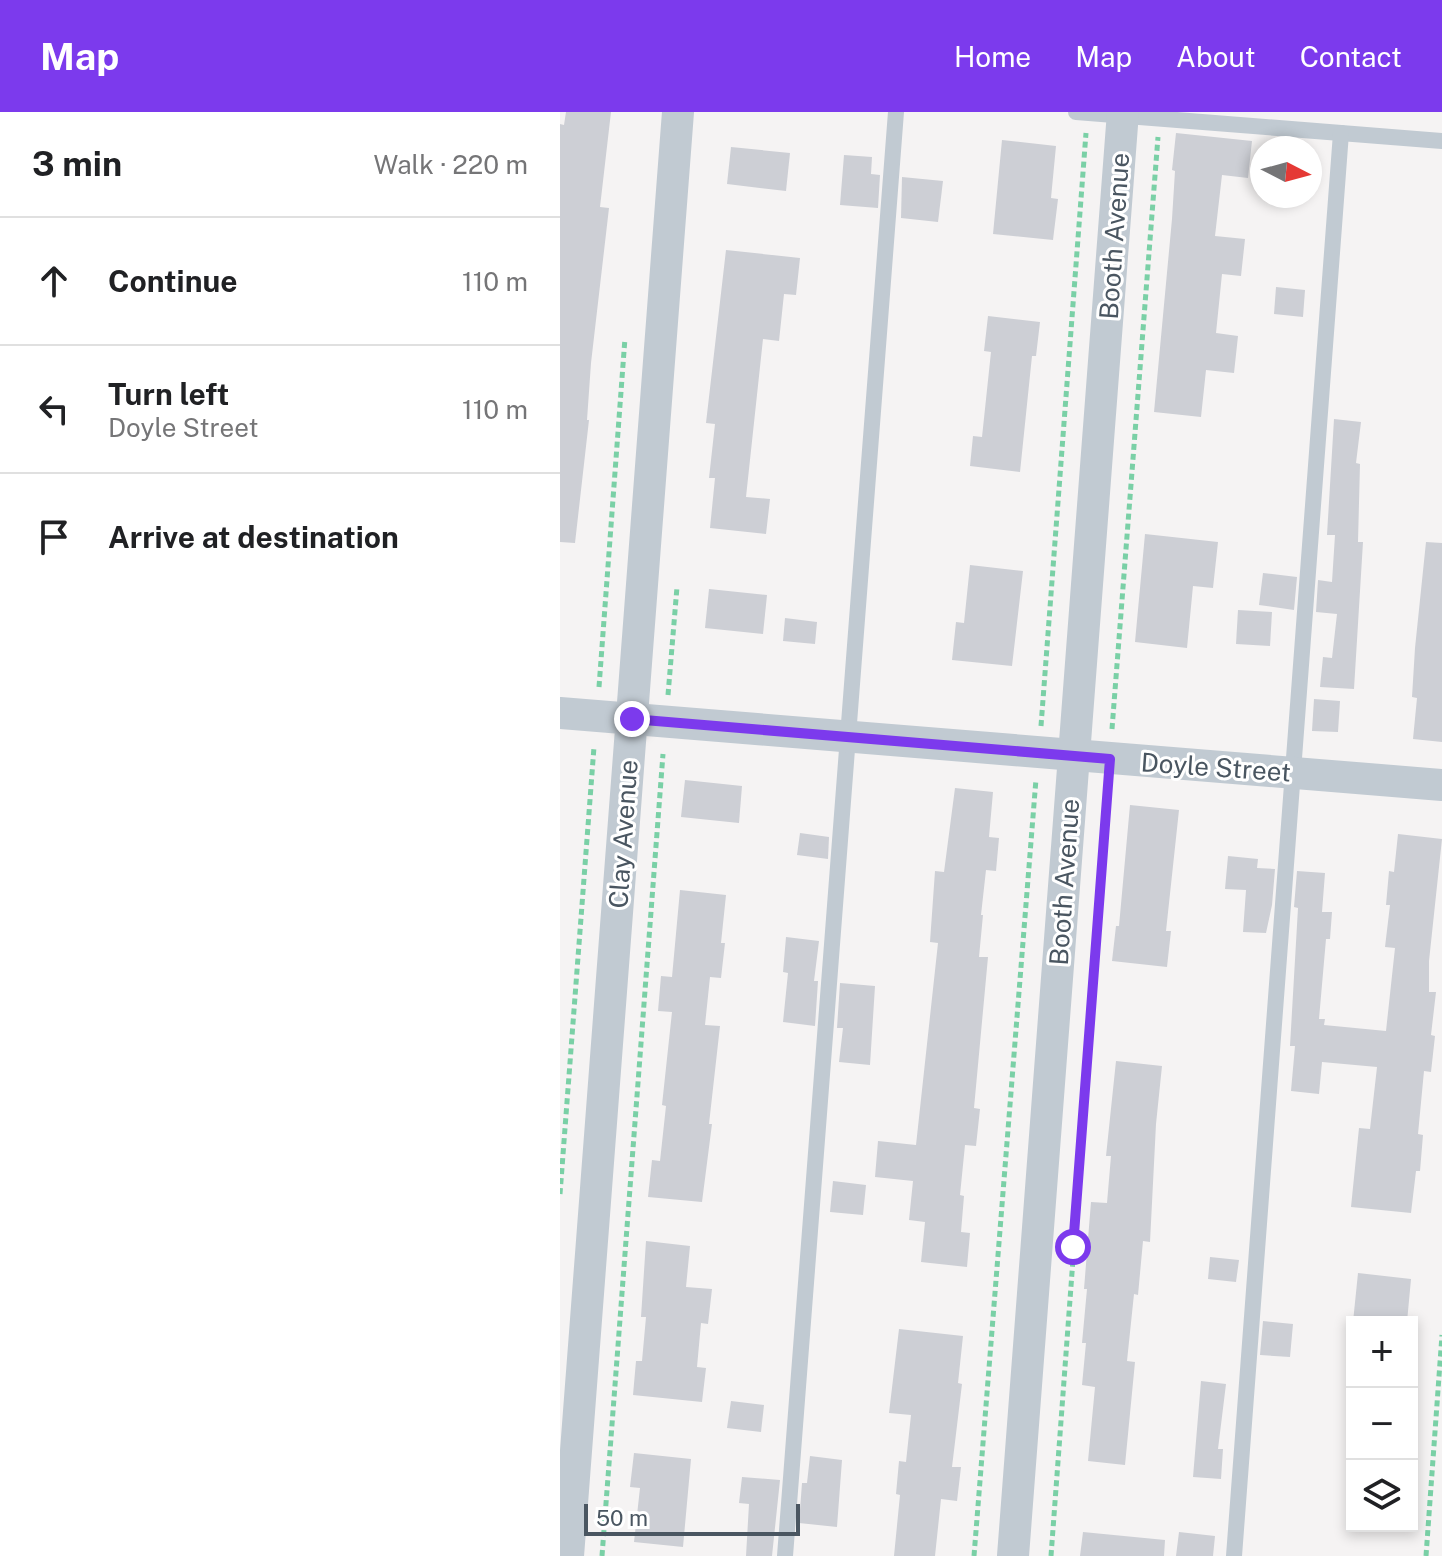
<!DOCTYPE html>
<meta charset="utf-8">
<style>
:root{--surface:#fff;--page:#f6f6f6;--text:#202124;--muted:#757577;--line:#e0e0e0;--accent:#7c3aed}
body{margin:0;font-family:"Public Sans",sans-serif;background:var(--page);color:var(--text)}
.controls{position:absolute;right:24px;bottom:24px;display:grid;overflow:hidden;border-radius:0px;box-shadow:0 4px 12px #0003}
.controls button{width:72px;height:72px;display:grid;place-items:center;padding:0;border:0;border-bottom:2px solid var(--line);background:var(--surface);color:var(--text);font:40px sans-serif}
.compass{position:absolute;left:690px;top:24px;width:72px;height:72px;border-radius:50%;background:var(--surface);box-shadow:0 4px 12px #0003;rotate:96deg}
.scale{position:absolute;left:24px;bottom:20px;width:216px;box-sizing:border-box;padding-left:8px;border:4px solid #4a5661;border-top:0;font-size:22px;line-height:28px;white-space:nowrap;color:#4a5661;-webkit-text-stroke:6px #fff;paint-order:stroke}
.stop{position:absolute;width:24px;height:24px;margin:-18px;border:6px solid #7c3aed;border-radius:50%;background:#fff}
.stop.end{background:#7c3aed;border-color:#fff;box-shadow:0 2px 8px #0008}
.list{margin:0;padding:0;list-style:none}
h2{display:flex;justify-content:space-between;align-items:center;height:104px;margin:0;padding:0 32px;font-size:34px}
h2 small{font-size:26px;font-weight:400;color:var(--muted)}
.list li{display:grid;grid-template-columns:52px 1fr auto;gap:24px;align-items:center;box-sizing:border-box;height:128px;padding:0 32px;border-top:2px solid var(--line)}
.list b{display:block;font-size:30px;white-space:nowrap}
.list p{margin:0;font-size:26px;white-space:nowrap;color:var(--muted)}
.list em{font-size:26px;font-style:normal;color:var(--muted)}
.icon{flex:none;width:44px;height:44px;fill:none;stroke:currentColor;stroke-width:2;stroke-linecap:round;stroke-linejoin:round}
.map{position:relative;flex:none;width:882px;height:1444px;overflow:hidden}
header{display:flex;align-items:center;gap:48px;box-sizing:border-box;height:112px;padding:0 40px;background:var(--accent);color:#fff}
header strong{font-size:38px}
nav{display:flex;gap:44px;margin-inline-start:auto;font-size:28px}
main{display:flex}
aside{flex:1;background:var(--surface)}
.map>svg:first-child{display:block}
.building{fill:#cdcfd5}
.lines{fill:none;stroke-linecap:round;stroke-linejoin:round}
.path{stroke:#7ad0a6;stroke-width:5;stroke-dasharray:6 4;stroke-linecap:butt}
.lane{stroke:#c1cad2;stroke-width:16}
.street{stroke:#c1cad2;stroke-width:32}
.route{stroke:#7c3aed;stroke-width:10}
.labels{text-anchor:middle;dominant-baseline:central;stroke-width:6;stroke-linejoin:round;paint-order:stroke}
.street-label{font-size:26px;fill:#4a5661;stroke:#fff}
</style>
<header>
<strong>Map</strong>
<nav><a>Home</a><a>Map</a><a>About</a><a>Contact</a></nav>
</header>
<main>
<aside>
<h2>3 min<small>Walk · 220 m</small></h2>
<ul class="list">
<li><svg class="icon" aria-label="ahead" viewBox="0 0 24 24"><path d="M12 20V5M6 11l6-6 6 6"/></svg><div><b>Continue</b></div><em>110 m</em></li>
<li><svg class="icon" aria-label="left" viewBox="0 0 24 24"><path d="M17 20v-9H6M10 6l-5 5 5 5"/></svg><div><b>Turn left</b><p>Doyle Street</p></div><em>110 m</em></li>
<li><svg class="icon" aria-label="arrive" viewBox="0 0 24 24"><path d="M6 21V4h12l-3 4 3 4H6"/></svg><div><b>Arrive at destination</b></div></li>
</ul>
</aside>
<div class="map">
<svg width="882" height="1444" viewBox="0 0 882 1444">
<rect width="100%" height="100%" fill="#f5f3f3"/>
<g class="building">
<path d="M6,0H51L40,95L49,96L31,251L27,308H29L15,431L0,430V12L4,13Z"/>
<path d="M616,21L692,29L688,66L662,63L655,124L685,127L681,164L662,162L656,221L678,224L674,261L646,258L641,305L594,300L612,107L615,59L612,58Z"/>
<path d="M442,28L496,34L491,86L498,87L493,128L433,122Z"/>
<path d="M171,35L230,41L226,79L167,72Z"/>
<path d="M284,43L312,45L311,62L320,63L318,96L280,93Z"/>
<path d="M342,65L383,69L378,110L341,106Z"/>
<path d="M166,138L240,146L236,183L224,182L219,229L203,227L186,385L210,387L206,422L150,416L155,366H149L155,312L146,311Z"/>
<path d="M716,175L745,178L743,205L714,202Z"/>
<path d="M428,204L480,210L476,244H472L460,360L410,354L413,324L422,325L431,240L424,239Z"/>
<path d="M774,307L801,310L796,351L800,352L798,430H803L794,577L760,575L763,545L772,546L777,502L756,500L758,468L772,470L775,423H767Z"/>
<path d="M585,422L658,430L653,476L633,474L627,536L575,530Z"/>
<path d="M866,430L882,431V630L853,627L857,586L852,585L855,536Z"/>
<path d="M410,453L463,459L452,554L392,548L396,510L404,511Z"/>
<path d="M703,461L737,465L734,498L699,493Z"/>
<path d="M149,477L207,483L203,522L145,516Z"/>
<path d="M678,498L712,500L710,534L676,532Z"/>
<path d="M225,506L257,510L255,532L223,529Z"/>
<path d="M754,587L780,589L778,620L752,619Z"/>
<path d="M125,668L182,674L179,711L121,705Z"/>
<path d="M395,676L433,680L429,725L439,726L436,759L426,758L421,803H423L419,845H428L414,996L420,997L416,1034L405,1033L400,1083L404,1084L401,1120L410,1121L407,1155L361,1150L365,1110L349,1108L353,1069L315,1065L318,1029L356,1033L378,831L370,830L375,759L384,760Z"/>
<path d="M570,693L619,698L606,819H611L607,855L552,849L556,814H559Z"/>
<path d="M240,721L269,725L268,747L237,743Z"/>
<path d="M838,722L882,727L869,849V880H876L871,923L875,924L871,960L864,959L858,1022L863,1023L860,1059H856L851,1101L791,1095L799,1016L810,1017L817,955L762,950L759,982L731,979L735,934H730L738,796L734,795L737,759L765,761L762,800H772L770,827H766L759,907H765L764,913L826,919L835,836L825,835L830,793H826L829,759L834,760Z"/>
<path d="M668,744L698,747L697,756L715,757L712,793L706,821L683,820L686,778L665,777Z"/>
<path d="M120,778L166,783L161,831H165L161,866L150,865L145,913L160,914L149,1012H152L142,1090L88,1085L92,1048L100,1049L106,994L102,993L112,900L98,899L101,864L112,865Z"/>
<path d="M226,825L259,829L254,869H258L255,914L223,910L228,861L223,860Z"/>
<path d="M280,871L315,874L310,953L279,950L283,916H277Z"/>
<path d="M556,949L602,954L596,1012L590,1130L583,1129L578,1183L574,1182L567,1249L575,1250L565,1353L528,1349L535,1275L522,1273L526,1231H522L527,1177H524L531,1090L547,1091L551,1044H546Z"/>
<path d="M273,1069L306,1073L303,1103L270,1100Z"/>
<path d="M86,1129L130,1134L126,1175L152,1177L148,1212L141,1211L137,1255L146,1256L142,1290L73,1283L76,1249H82L86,1205H81Z"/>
<path d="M650,1145L679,1148L676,1170L648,1167Z"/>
<path d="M798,1161L851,1167L847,1210H793Z"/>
<path d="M703,1209L733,1212L730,1245L700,1243Z"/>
<path d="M339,1217L403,1224L398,1271L402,1272L392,1355H401L397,1389L381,1387L375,1444H334L340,1383L336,1382L339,1349L346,1350L351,1303L329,1301Z"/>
<path d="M641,1269L666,1272L658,1337H663L661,1367L633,1365Z"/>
<path d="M171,1289L204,1293L201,1320L167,1316Z"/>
<path d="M74,1341L131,1347L123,1435L74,1430L80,1376L70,1375Z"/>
<path d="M250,1344L282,1348L277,1415L239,1411L242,1371H247Z"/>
<path d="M182,1365L220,1368L212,1444H186L189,1392L179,1391Z"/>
<path d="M523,1420L605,1428L604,1444H520Z"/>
<path d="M619,1420L655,1424L653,1444H616Z"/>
</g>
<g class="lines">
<g class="path">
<path d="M39,575L65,226"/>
<path d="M108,583L117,475"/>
<path d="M481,614L526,21"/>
<path d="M552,617L598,25"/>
<path d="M0,1082L34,635"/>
<path d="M42,1444L103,642"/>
<path d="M414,1444L476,667"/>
<path d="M491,1444L548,675"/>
<path d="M866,1444L882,1223"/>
</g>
<g class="lane">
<path d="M516,0L882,29"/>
<path d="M225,1444L336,0"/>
<path d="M674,1444L781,21"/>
</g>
<g class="street">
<path d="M0,601L882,673"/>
<path d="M8,1444L118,0"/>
<path d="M453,1444L563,0"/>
</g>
</g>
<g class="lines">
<path class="route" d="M72,607L550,647L513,1135"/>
</g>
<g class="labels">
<g class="street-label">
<text transform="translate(554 124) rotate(-86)">Booth Avenue</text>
<text transform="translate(656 655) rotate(4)">Doyle Street</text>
<text transform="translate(63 722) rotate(-86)">Clay Avenue</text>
<text transform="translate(504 770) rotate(-86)">Booth Avenue</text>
</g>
</g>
</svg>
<div class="controls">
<button>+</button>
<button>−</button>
<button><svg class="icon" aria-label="layers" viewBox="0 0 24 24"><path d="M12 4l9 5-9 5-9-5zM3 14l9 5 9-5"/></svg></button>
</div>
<svg class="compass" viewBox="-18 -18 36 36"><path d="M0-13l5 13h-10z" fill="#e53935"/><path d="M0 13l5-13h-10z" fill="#757577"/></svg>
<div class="scale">50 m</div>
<div class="stop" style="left:513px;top:1135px"></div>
<div class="stop end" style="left:72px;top:607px"></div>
</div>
</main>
